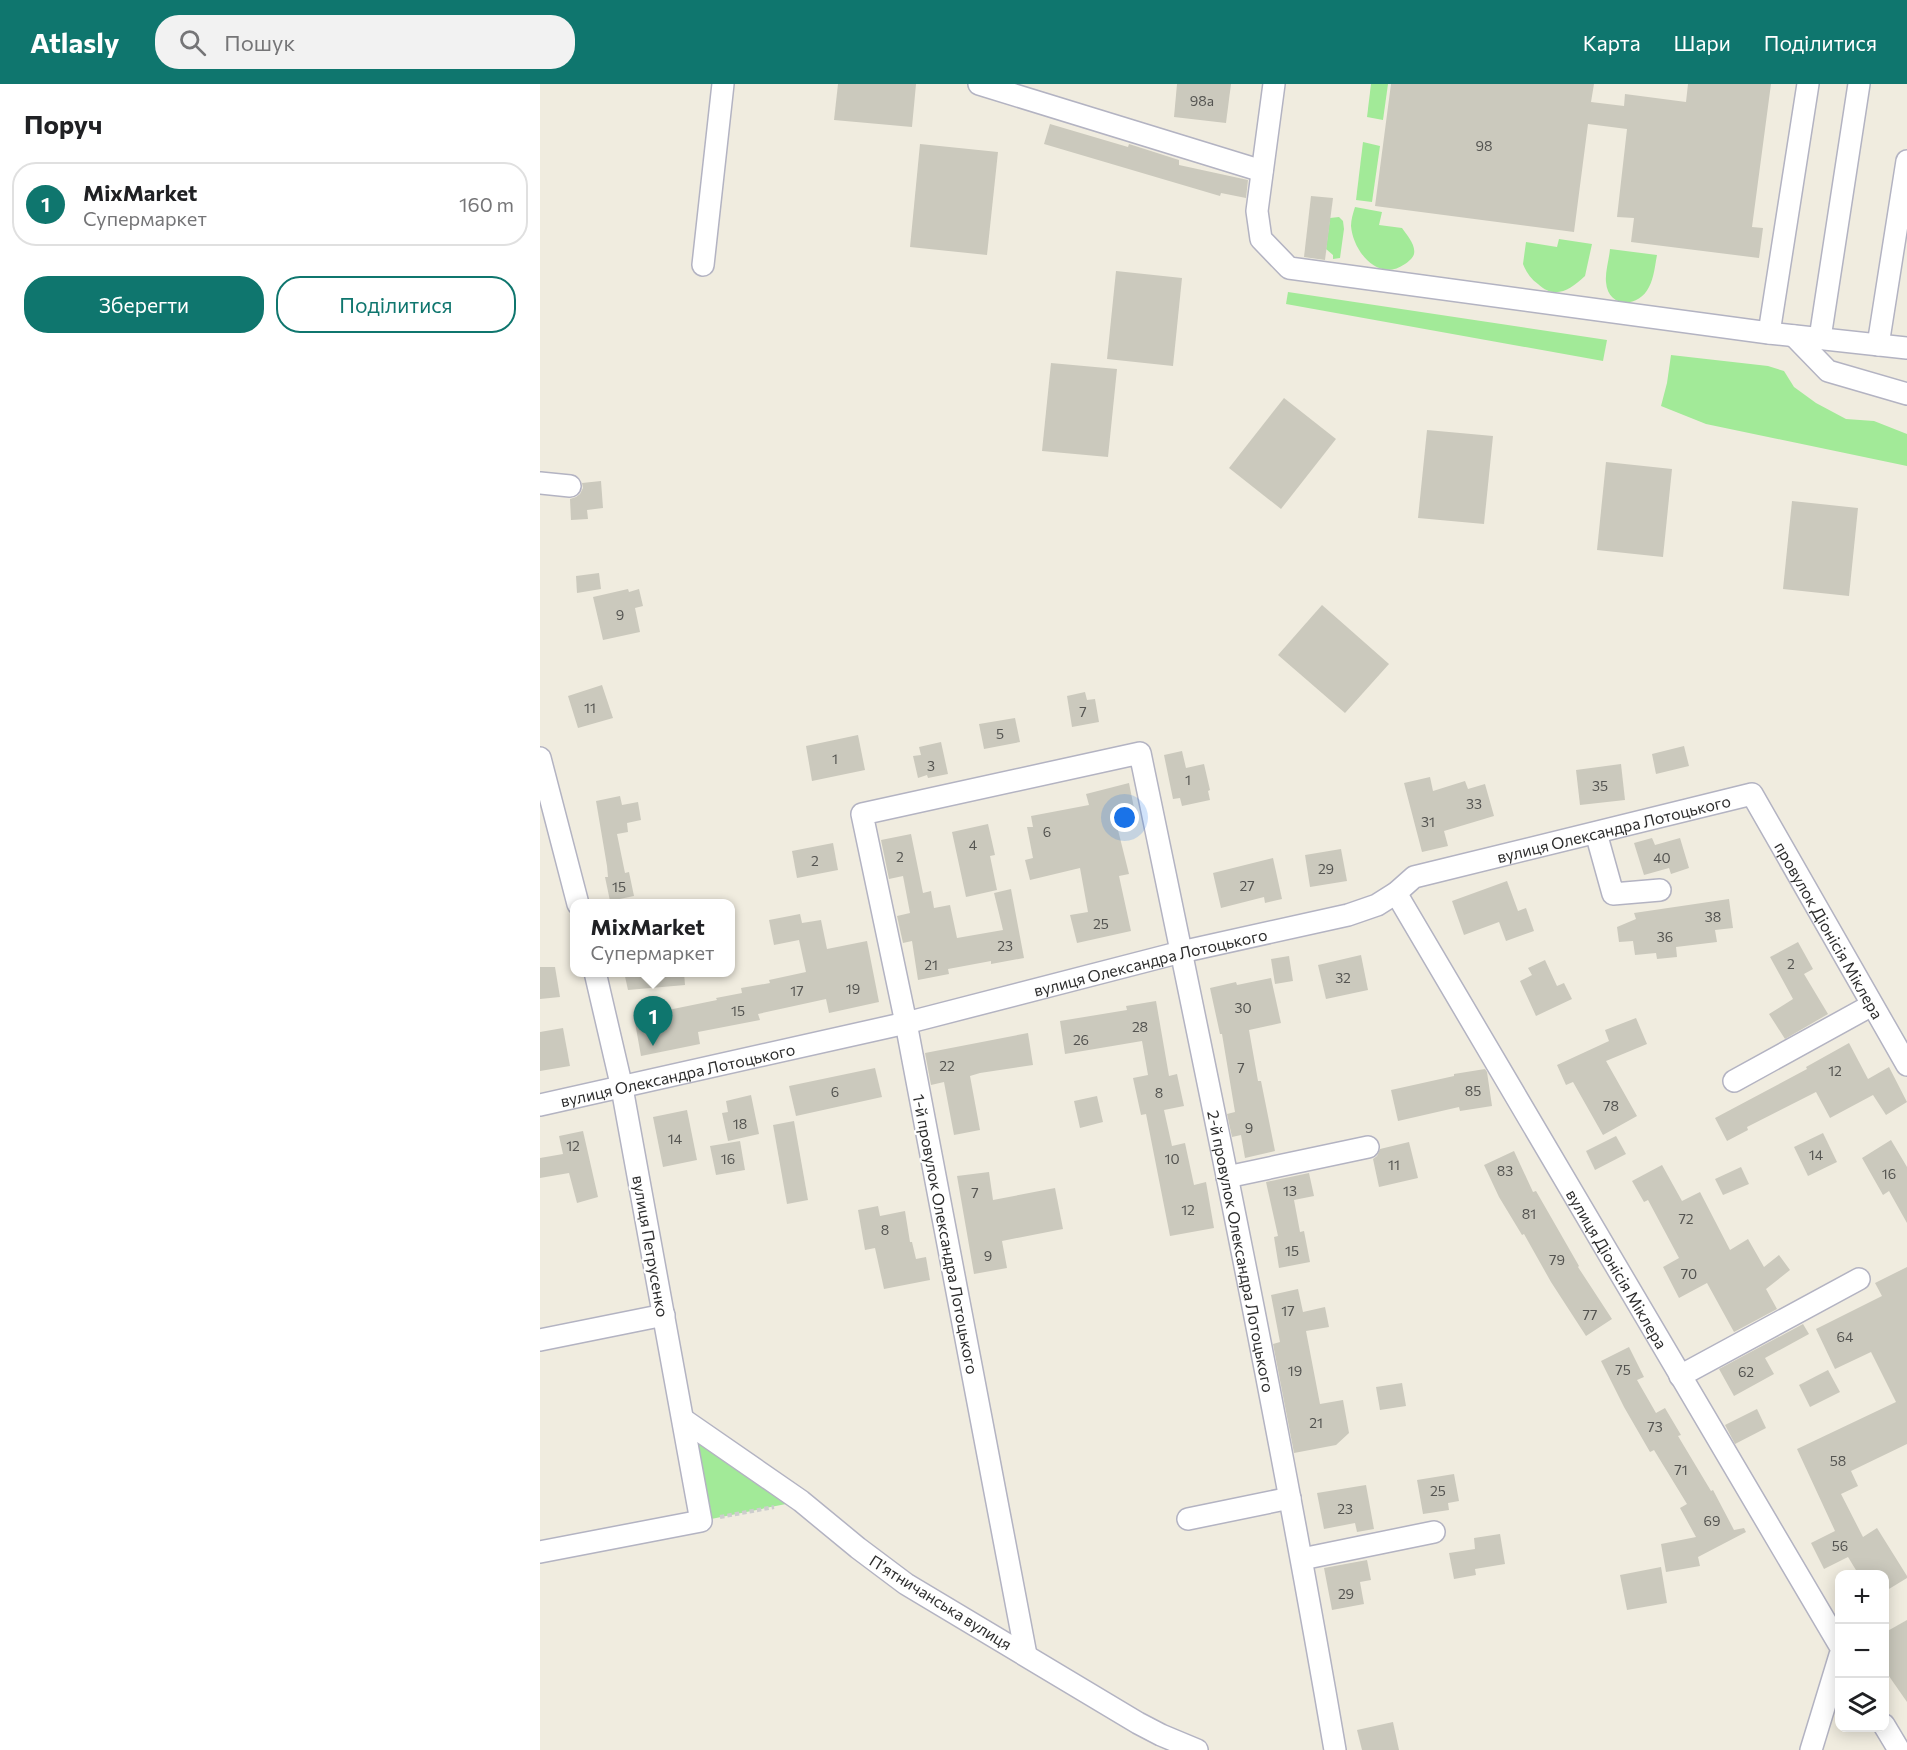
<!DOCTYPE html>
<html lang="uk">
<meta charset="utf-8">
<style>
:root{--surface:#fff;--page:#f2f2f2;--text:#202124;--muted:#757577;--line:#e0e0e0;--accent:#0f766e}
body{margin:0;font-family:Commissioner,sans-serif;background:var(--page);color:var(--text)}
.controls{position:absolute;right:18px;bottom:18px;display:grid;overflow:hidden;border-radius:12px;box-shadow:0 3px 15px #0003}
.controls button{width:54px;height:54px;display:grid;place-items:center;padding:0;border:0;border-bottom:2px solid var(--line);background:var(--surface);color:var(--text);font:30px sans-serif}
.you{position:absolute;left:585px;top:734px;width:21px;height:21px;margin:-15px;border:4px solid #fff;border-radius:50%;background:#1a73e8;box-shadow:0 0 0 9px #1a73e833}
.badge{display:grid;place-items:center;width:39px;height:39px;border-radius:50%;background:var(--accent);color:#fff;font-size:20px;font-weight:700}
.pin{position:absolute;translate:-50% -50px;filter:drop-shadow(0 2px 3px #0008)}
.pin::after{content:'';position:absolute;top:32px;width:21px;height:18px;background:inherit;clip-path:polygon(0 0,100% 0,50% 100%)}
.popup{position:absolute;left:30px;top:815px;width:165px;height:78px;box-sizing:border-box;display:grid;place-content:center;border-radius:12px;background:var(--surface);filter:drop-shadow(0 2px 4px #0005);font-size:20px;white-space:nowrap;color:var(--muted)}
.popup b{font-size:22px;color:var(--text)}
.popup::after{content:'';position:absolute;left:50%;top:100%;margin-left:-12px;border:12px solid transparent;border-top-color:var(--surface)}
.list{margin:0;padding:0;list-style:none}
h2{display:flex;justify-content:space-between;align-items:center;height:78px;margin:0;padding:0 24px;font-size:26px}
h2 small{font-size:20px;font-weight:400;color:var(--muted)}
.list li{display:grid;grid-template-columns:39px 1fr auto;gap:18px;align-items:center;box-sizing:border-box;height:84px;margin:0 12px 12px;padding:0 12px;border:2px solid var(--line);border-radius:24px}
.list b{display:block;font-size:22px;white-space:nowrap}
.list p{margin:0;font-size:20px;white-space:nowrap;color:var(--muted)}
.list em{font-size:20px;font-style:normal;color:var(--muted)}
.actions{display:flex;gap:12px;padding:18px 24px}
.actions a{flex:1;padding:14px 0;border:2px solid var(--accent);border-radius:24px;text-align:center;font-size:21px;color:var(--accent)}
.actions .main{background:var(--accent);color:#fff}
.icon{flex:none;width:33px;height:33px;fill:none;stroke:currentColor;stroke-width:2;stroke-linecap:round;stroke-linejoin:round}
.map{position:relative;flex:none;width:1367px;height:1666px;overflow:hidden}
header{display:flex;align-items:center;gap:36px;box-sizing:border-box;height:84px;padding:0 30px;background:var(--accent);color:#fff}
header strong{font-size:28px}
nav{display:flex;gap:33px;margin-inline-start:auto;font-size:21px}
.search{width:420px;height:54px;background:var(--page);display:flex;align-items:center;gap:15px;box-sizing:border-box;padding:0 21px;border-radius:24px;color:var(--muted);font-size:22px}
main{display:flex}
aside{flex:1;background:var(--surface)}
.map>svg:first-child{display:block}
.grass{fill:#a2ea98}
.building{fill:#cbc9bd}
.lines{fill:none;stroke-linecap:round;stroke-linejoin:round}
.minor-casing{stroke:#b3b3c2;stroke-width:24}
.path{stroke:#cdcdcd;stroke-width:4;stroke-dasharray:4.5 3;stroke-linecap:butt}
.minor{stroke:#fff;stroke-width:21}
.labels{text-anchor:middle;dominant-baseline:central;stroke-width:4.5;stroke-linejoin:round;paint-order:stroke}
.number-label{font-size:14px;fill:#545451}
.street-label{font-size:16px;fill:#2d2d2d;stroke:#fff}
</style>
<header>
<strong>Atlasly</strong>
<div class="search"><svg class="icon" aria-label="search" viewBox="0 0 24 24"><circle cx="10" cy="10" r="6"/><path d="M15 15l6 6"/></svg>Пошук</div>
<nav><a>Карта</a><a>Шари</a><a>Поділитися</a></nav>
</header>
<main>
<aside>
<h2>Поруч<small></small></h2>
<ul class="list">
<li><span class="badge">1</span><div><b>MixMarket</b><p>Супермаркет</p></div><em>160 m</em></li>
</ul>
<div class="actions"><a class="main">Зберегти</a><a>Поділитися</a></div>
</aside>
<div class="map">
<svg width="1367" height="1666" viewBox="0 0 1367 1666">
<rect width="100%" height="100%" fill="#f0ecdf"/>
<g class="grass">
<path d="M831,0H848L843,36L827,33Z"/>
<path d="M823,58L840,62L832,118L816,116Z"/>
<path d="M815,123L842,128L839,141L862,144C867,151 876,161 874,170C873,174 868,178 865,180C838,199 813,167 811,142C811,136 813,129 815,123Z"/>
<path d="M799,133L803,137L804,145L800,174L793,175V171L786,165L790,134Z"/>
<path d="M1019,155L1052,160L1045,192C1030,206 1015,216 998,200C991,195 986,188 983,180L986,158L1017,163Z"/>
<path d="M1070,165L1117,171C1115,181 1114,194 1109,203C1099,224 1068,225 1066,198C1065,188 1069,176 1070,165Z"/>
<path d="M748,208L1067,256L1063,277L746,220Z"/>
<path d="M1131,271L1228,282L1244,287L1254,303L1276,319L1306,335L1334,337L1367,350V382L1166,340L1121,322L1127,299Z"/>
<path d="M144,1336L261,1417L161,1437Z"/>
</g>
<g class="building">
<path d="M298,0H376L372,43L294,36Z"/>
<path d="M637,0H691L686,39L634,33Z"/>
<path d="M851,0H1054L1051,18L1084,22L1085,10L1146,18L1148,0H1231L1212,143L1223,144L1219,174L1091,158L1094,134L1077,133L1087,45L1048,40L1034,148L835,122Z"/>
<path d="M510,40L588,63L589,60L639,76V81L708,96L706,114L681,109L680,112L504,60Z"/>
<path d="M380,60L458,68L447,171L370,163Z"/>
<path d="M771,112L793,114L785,176L764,173Z"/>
<path d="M576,187L642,194L633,282L567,275Z"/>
<path d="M511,279L577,285L568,373L502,367Z"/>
<path d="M744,314L796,355L741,425L689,384Z"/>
<path d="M887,346L953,352L944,440L878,434Z"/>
<path d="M1066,378L1132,385L1123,473L1057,466Z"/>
<path d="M61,397L63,424L47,426L48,435L31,436L30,415L36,413L40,410L43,404L42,399Z"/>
<path d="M1252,417L1318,424L1309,512L1243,505Z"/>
<path d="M59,489L61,505L37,509L36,492Z"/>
<path d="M88,505L89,508L99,505L103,522L95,524L100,548L63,556L53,513Z"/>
<path d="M782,521L849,580L805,629L738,571Z"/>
<path d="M62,601L73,634L38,644L28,612Z"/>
<path d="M545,608L547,616L555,615L559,638L532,643L527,612Z"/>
<path d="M475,634L480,658L444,665L439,640Z"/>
<path d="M318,651L325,686L272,697L266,662Z"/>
<path d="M401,658L408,690L388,694L387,691L378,694L373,672L381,671L379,663Z"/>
<path d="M1144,662L1149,682L1116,690L1112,670Z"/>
<path d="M642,667L646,684L664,680L670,706L668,707L670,716L642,722L640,714L633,715L624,671Z"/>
<path d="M1081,680L1085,716L1040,721L1036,686Z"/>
<path d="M890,693L893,707L925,697L928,705L945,700L954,732L904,747L908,762L882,768L864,699Z"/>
<path d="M589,699L595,729L575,734L589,790L579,792L591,847L537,859L530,831L548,828L540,784L490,796L485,776L493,774L487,743H493L491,732L549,721L546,710Z"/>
<path d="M80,712L82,721L98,718L101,736L87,739L88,748L77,750L85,789L89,788L94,812L70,817L65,793H68L67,782L56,717Z"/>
<path d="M448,740L455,771L450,772L457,806L426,813L412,748Z"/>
<path d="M371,750L383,809L391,807L394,824L410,821L417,854L463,846L454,809L471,805L484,874L451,880V877L408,885L409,890L378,896L372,857L363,859L357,832L370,829L363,792L349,795L341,756Z"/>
<path d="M1112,754L1115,761L1140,754L1149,784L1131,790L1129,784L1104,791L1094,759Z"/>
<path d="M293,759L298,786L257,794L252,767Z"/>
<path d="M801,765L807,797L770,803L765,771Z"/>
<path d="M733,774L742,815L725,819L724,813L681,824L673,789Z"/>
<path d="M967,797L978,827L986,824L994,847L966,857L959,838L924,851L912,817Z"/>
<path d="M1189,815L1193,844L1175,846L1177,858L1136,863L1137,873L1117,875L1116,869L1095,871L1093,857L1079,858L1077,843L1096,835L1094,829Z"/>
<path d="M260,830L262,839L281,836L287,865L327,857L339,918L289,929L286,915L218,930L220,936L158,948L160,960L101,972L94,933L177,916L176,914L202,909L201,904L230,899L229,896L266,888L259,856L234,861L229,836Z"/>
<path d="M1258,858L1273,885L1264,890L1288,930L1245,955L1229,930L1253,915L1230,873Z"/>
<path d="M821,871L828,906L786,915L778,881Z"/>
<path d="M749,872L753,897L735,900L731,875Z"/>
<path d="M1005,876L1017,902L1024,899L1032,915L996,932L980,897L992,891L988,884Z"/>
<path d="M0,883H15L20,913L0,915Z"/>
<path d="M84,888H144L145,901L88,906Z"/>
<path d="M731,894L741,939L709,946L718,997H721L735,1067L705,1074L701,1051L692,1053L687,1030L695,1028L682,950H680L670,904L696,898L697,901Z"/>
<path d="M616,917L629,992L637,990L644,1022L624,1026L632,1062L645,1059L654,1101L666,1098L674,1144L630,1152L606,1030L601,1031L593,994L608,991L602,957L525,970L520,937L587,926L586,922Z"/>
<path d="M1096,934L1107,960L1066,977L1097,1032L1063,1051L1033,998L1026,1001L1017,981L1069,957L1065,946Z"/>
<path d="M23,944L30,982L0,987V948Z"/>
<path d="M488,949L493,981L440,989L430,992L440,1046L414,1051L404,998L391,1001L385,969Z"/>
<path d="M1309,959L1328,995L1349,983L1367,1018L1346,1031L1333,1011L1290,1034L1276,1008L1207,1043L1208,1046L1187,1057L1175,1034L1267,985L1266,983Z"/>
<path d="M335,984L342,1013L256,1032L249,1002Z"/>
<path d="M945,985L947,988L952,1022L920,1027L919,1023L858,1037L851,1006L914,992V990Z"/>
<path d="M211,1011L219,1050L188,1057L182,1029L188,1028L186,1017Z"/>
<path d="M557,1012L563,1038L540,1044L534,1017Z"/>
<path d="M147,1026L157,1076L123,1083L113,1033Z"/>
<path d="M254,1037L268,1116L247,1120L233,1041Z"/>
<path d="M43,1047L58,1113L37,1119L29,1089L0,1094V1074L23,1070L19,1052Z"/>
<path d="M1283,1049L1297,1078L1268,1092L1254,1063Z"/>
<path d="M1076,1052L1086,1070L1055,1086L1046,1067Z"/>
<path d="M1351,1056L1367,1083V1139L1349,1107L1343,1111L1322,1074Z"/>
<path d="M200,1057L205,1086L176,1091L170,1062Z"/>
<path d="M869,1058L878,1094L839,1103L833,1075L837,1072L840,1065Z"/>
<path d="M974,1067L993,1108L996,1107L1039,1182L1038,1183L1072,1235L1046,1252L1011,1198L984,1150L982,1151L959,1113L944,1081Z"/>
<path d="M1122,1081L1142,1117L1160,1108L1190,1166L1208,1155L1224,1183L1239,1171L1250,1186L1226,1205L1237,1225L1194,1248L1167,1199L1139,1214L1123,1183L1139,1174L1108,1116L1104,1118L1092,1097Z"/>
<path d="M1201,1083L1209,1100L1183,1111L1175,1095Z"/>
<path d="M449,1088L453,1116L515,1104L523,1145L462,1157L467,1184L434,1190L417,1092Z"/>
<path d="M769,1089L774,1112L754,1116L760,1148L764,1147L770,1178L739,1184L734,1153L738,1152L726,1098Z"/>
<path d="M338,1122L340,1132L365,1127L370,1158H372L376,1175L386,1173L390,1196L344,1205L335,1164L325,1166L318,1126Z"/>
<path d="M1367,1183V1360L1311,1387L1318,1402L1301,1410L1323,1453L1337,1444L1367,1492V1494L1344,1508V1491H1319L1308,1473L1284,1485L1271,1459L1295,1447L1257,1365L1356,1318L1331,1268L1295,1285L1276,1245L1342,1212L1335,1199Z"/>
<path d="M758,1205L763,1228L785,1223L789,1243L766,1247L780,1320L803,1316L809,1349L796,1361L754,1369L733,1260L740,1258L731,1211Z"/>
<path d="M1263,1240L1269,1250L1225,1274L1234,1290L1194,1312L1179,1285Z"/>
<path d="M1089,1263L1104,1293L1097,1296L1116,1329L1125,1324L1141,1351L1138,1352L1171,1407L1173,1406L1194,1446L1204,1444L1206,1448L1158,1473L1160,1482L1126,1488L1121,1460L1156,1453L1140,1424L1147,1420L1114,1366L1110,1368L1084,1323L1061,1277Z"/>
<path d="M1288,1286L1300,1308L1270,1323L1259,1301Z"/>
<path d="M862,1299L866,1322L840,1326L836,1303Z"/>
<path d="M1217,1325L1226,1344L1195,1360L1185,1341Z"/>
<path d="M914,1390L919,1417L908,1419L909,1426L883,1430L877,1396Z"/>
<path d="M826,1401L834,1445L817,1448L815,1439L784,1445L777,1409Z"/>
<path d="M960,1450L965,1480L935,1485L936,1491L914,1495L909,1469L935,1465L934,1454Z"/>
<path d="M827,1476L831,1496L820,1498L824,1520L792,1526L784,1484Z"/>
<path d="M1121,1483L1127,1519L1087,1526L1080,1491Z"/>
<path d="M1367,1536V1618L1344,1585V1549Z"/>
<path d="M853,1638L859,1666H822L817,1646Z"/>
</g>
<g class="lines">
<defs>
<g id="minor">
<path d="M439,0L722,87"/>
<path d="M734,0L717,127L721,155L749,184L1229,249L1367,264"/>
<path d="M163,181L183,0"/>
<path d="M1229,249L1268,0"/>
<path d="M1254,252L1288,287L1367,310"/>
<path d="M1280,254L1319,0"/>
<path d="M1338,261L1367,77"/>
<path d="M0,399L30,402"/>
<path d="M0,674L38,820"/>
<path d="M1056,749L1073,810L1120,806"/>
<path id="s1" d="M856,809L1300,1562"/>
<path d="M1194,997L1332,921"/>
<path id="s2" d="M0,1021L366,939L641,868L808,831L837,821L856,809L874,793L1212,710L1367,981"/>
<path d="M687,1093L828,1063"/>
<path d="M0,1256L124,1231"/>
<path d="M1140,1292L1319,1195"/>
<path d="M144,1336L261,1417L318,1464L366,1500L598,1639L621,1651L657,1666"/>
<path d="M648,1435L750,1414"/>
<path d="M0,1468L161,1437L82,1004L55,888"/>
<path d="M762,1475L894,1448"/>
<path id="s3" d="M486,1571L366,939L322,730L600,669C669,1001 738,1332 795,1666"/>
<path d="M1344,1641L1359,1666"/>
<path d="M1271,1666L1300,1571"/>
</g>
</defs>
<use href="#minor" class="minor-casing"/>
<path class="path" d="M180,1433L234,1423"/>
<use href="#minor" class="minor"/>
</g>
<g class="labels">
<g class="number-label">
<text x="662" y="16">98а</text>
<text x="944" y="61">98</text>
<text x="80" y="530">9</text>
<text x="50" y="623">11</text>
<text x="543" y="627">7</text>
<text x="460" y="649">5</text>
<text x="295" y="674">1</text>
<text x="391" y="681">3</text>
<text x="648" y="695">1</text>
<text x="1060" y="701">35</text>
<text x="934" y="719">33</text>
<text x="888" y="737">31</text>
<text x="507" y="747">6</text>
<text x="433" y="760">4</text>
<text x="360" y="772">2</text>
<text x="1122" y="773">40</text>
<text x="275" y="776">2</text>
<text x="786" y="784">29</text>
<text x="707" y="801">27</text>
<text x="79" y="802">15</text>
<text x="1173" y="832">38</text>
<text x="561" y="839">25</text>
<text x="1125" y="852">36</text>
<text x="465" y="861">23</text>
<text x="1251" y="879">2</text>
<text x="391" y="880">21</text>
<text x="803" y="893">32</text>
<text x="313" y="904">19</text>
<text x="257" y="906">17</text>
<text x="703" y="923">30</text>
<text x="198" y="926">15</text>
<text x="600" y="942">28</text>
<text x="541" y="955">26</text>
<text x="407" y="981">22</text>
<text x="701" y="983">7</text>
<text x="1295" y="986">12</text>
<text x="933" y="1006">85</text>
<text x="295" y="1007">6</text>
<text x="619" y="1008">8</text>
<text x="1071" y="1021">78</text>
<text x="200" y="1039">18</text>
<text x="709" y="1043">9</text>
<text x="135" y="1054">14</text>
<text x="33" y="1061">12</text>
<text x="1276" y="1070">14</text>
<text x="188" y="1074">16</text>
<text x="632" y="1074">10</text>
<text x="854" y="1080">11</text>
<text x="965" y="1086">83</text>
<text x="1349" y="1089">16</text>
<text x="750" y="1106">13</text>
<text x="435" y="1108">7</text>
<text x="648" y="1125">12</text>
<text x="989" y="1129">81</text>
<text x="1146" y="1134">72</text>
<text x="345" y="1145">8</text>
<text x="752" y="1166">15</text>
<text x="448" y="1171">9</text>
<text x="1017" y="1175">79</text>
<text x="1149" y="1189">70</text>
<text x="748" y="1226">17</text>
<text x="1050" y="1230">77</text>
<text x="1305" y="1252">64</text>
<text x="1083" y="1285">75</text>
<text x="755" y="1286">19</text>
<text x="1206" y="1287">62</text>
<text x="776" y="1338">21</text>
<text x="1115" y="1342">73</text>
<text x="1298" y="1376">58</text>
<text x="1141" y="1385">71</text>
<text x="898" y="1406">25</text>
<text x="805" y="1424">23</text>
<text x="1172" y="1436">69</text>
<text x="1300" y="1461">56</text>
<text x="806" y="1509">29</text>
</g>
<g class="street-label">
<text stroke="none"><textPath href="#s2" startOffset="1113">вулиця Олександра Лотоцького</textPath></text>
<text stroke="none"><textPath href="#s2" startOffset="1412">провулок Діонісія Міклера</textPath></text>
<text stroke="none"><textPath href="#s2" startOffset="627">вулиця Олександра Лотоцького</textPath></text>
<text stroke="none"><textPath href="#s2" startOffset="141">вулиця Олександра Лотоцького</textPath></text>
<text transform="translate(406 1150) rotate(79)">1-й провулок Олександра Лотоцького</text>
<text transform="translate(111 1162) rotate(80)">вулиця Петрусенко</text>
<text stroke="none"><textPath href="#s3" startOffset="1650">2-й провулок Олександра Лотоцького</textPath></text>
<text stroke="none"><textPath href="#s1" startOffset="436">вулиця Діонісія Міклера</textPath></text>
<text transform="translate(401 1518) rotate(32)">Пʼятничанська вулиця</text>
</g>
</g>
</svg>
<div class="controls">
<button>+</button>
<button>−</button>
<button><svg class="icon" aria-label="layers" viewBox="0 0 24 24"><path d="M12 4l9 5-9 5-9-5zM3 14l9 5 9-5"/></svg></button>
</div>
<div class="you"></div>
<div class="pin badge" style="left:113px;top:962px">1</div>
<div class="popup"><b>MixMarket</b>Супермаркет</div>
</div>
</main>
